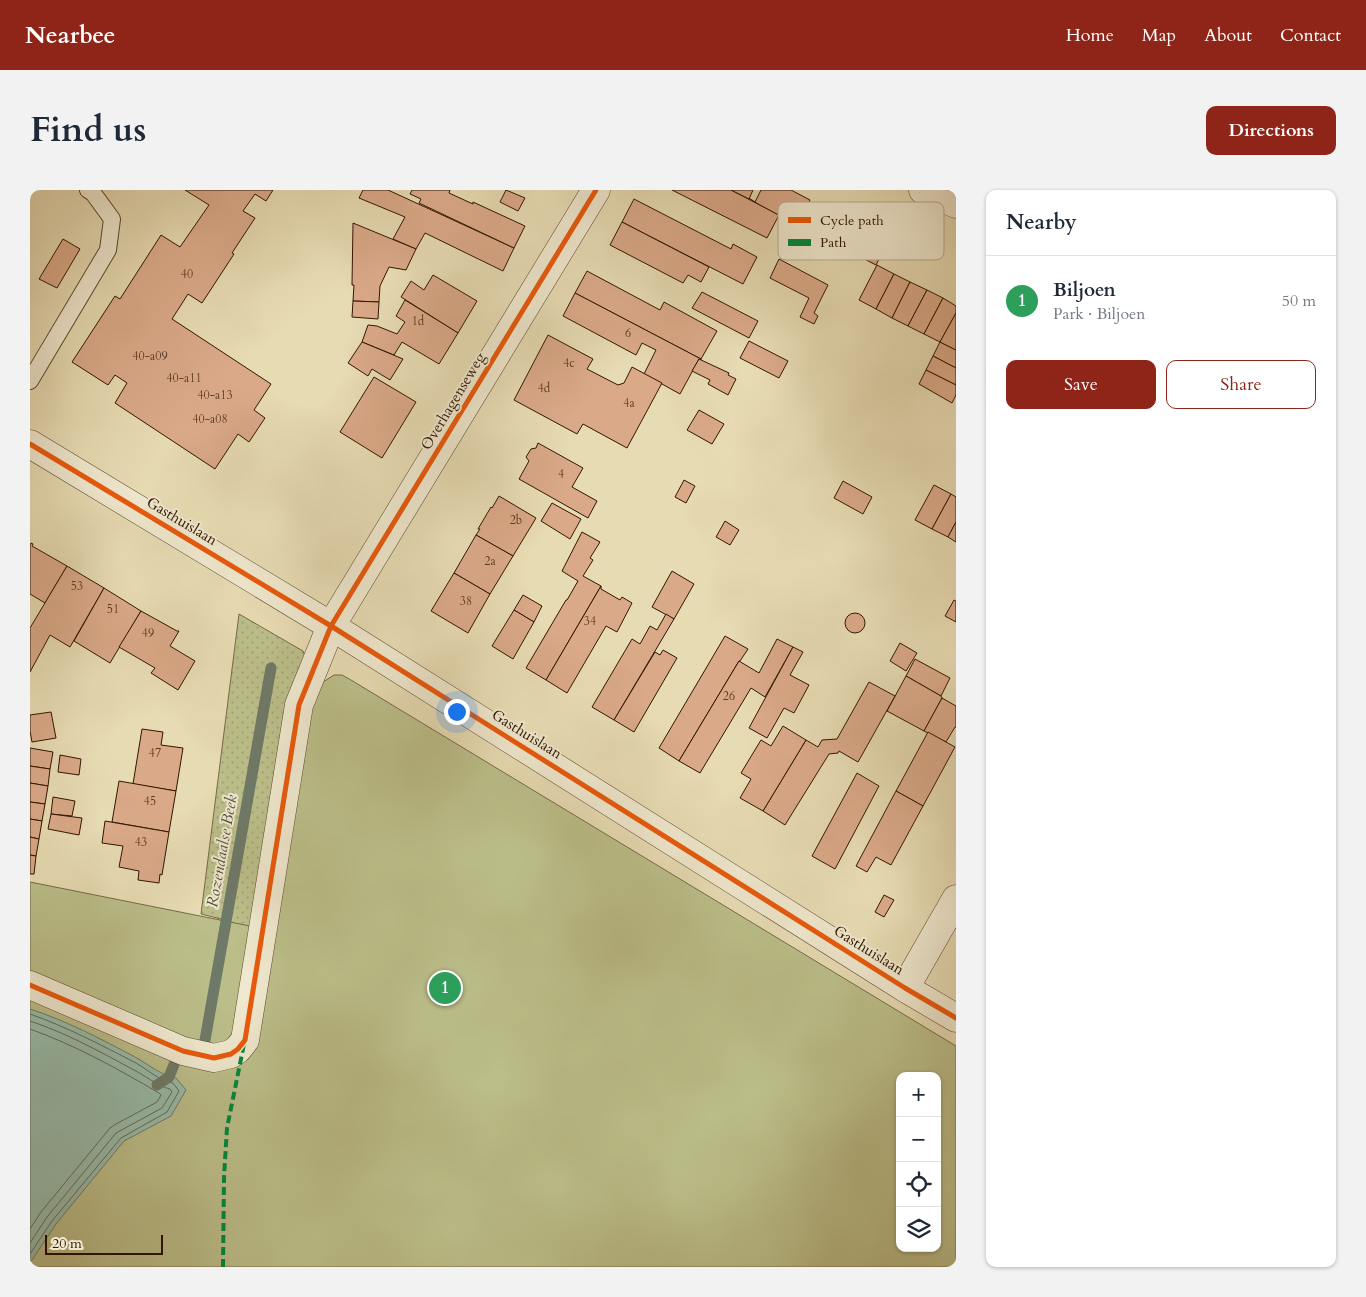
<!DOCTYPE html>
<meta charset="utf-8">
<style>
:root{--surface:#fff;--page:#f2f2f3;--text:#1f2937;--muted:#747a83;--line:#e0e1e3;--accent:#8f2418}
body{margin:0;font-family:Cardo,serif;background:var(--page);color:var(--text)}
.controls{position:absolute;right:15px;bottom:15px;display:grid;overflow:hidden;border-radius:10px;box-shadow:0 1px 4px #0004}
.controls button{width:45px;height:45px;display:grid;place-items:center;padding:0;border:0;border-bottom:1px solid var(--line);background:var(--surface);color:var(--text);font:25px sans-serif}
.scale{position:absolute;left:15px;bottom:12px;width:118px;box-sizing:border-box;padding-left:5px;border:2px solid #311502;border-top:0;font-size:14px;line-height:18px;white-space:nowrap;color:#311502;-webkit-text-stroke:4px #efe8ce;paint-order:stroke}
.you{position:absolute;left:426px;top:521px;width:18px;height:18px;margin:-12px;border:4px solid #fff;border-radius:50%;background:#1a73e8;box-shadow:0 0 0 8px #1a73e833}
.badge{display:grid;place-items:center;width:32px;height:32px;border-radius:50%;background:var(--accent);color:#fff;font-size:16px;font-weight:700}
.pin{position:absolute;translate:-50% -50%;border:2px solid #fff;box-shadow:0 1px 5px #0006}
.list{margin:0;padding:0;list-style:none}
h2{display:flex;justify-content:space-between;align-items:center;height:65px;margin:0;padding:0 20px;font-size:21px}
h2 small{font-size:16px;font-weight:400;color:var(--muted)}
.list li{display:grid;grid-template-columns:32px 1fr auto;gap:15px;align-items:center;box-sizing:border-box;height:90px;padding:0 20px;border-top:1px solid var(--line)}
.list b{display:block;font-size:19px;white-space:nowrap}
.list p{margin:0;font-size:16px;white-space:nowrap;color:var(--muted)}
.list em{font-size:16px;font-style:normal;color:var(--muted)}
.actions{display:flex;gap:10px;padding:15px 20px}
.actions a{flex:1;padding:11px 0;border:1px solid var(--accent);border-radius:10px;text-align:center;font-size:18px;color:var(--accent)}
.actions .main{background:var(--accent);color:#fff}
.icon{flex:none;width:28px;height:28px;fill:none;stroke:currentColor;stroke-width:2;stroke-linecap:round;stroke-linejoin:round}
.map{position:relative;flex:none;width:926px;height:1077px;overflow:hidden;border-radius:10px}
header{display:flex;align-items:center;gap:30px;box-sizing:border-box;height:70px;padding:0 25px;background:var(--accent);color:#fff}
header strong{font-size:24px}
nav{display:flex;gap:28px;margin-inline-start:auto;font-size:18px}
.intro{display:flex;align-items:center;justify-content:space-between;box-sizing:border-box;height:120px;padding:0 30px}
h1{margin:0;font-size:35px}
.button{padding:12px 22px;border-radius:10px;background:var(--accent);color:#fff;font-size:18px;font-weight:700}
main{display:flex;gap:30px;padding:0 30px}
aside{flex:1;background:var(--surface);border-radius:10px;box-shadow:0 1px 4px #0004}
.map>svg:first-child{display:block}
.grass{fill:url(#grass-dots);stroke:#766a46}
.park{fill:#bbbe89;stroke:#766a46;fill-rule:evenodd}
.water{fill:#97bbaa;stroke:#6e7967}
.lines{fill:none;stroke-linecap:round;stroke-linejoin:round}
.shore{stroke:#646856;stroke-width:1}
.stream{stroke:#6e7967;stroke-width:11}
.building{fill:#daa988;stroke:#311502}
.service-casing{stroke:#5e462e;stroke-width:18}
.minor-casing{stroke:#5e462e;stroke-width:29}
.tertiary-casing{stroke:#5e462e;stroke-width:29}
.service{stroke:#efe8ce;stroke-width:16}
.minor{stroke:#efe8ce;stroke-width:28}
.tertiary{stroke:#efe8ce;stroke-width:28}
.quiet{stroke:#00873e;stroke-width:4;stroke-dasharray:8 4;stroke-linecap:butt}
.cycleway-casing{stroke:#efe8ce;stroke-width:8}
.cycleway{stroke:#e8590c;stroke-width:5}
.labels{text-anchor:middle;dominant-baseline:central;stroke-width:4;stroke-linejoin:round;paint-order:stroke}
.number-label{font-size:12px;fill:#5b3a24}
.street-label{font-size:15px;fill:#311502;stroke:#efe8ce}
.water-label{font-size:16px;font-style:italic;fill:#554f3d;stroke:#efe8ce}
.key{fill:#efe8ce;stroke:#b6a991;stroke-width:1}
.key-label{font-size:14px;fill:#311502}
</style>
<header>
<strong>Nearbee</strong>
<nav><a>Home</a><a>Map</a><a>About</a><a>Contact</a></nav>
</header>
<div class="intro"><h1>Find us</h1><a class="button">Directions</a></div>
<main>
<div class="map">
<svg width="926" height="1077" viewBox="0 0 926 1077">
<defs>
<pattern id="grass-dots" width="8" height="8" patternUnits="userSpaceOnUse" patternTransform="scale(1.25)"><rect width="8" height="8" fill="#bbbe89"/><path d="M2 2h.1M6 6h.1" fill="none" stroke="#a1a275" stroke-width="1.8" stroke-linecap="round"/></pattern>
</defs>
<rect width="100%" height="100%" fill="#e7dbb3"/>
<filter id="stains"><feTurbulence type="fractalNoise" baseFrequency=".004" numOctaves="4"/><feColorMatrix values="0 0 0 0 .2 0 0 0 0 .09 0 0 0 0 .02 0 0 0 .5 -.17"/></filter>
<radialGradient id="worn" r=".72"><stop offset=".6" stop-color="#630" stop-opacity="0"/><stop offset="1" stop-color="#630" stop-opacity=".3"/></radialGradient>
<path class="grass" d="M209,424L273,461L275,466L208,847L164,845L191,729L171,724Z"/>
<path class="park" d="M304,485H312L321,490L926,856V1077H0V692L240,740L278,515L293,492ZM870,886H907V1058H870Z"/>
<path class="water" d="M0,819C37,831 71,849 105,867C118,874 132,886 146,888L156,900L141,926L94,951L26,1034L0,1073Z"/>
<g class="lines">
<g class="shore">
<path d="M0,824C37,837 71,855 106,873C118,880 130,891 143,893L149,901L137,922L91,948L22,1031L0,1064"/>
<path d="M0,831C36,843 69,861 102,879C115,885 127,896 140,899L142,902L132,918L86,943L17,1027L0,1053"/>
<path d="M0,839C45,855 88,879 129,903L131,905L127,912L86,934L80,938L11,1022L0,1039"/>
</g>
<g class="stream">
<path d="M175,850L241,478"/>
<path d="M127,895L139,887L145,872"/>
</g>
</g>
<g class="building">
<path d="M155,0H243L236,11L225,4L213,21L225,28L202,63L204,64L172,113L158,104L142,129L241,194L224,220L235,228L219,252L208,244L185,279L85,213L97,193L85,185L78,195L42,172L85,106L90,109L131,45L150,57L179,15Z"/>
<path d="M333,0H358L484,58L473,81L395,43L386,59L363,49L375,27L329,8Z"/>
<path d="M382,0H420L419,3L443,14V12L495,36L484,58L389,13L391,9L380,4Z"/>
<path d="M476,0L495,8L488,21L470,12Z"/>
<path d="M642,0H701L749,25L737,48Z"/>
<path d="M701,0H723L719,9Z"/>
<path d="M731,0H761L780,10L767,35L719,9V8L725,12Z"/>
<path d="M604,9L701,59L703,54L727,67L713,94L592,32Z"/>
<path d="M842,31L863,42L846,75L825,64Z"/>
<path d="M592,32L679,77L671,92L658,85L653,93L580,55Z"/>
<path d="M323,33L386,59L376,80L359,77L350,96L349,112L323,111L324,95H322Z"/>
<path d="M33,49L50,59L27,98L9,89Z"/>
<path d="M749,69L798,95L784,123L788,126L784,134L770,127L779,108L740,88Z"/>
<path d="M847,75L864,84L846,119L829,110Z"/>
<path d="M557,81L630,120L634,112L687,141L671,169L545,103Z"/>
<path d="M864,84L880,92L862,128L846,119Z"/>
<path d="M403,85L447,111L428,143L371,107L381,91L394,100Z"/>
<path d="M880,92L897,100L878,136L862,128Z"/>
<path d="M897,100L913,108L894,144L878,136Z"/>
<path d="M672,102L728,131L719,148L662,118Z"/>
<path d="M545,103L671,169V170L669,169L650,204L614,184L626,160L612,153L606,165L533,126Z"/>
<path d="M913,108L926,116V123L910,152L926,160V178L903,166L910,152L894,144Z"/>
<path d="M375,110L428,143L409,174L372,152L364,165L332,152L338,135L347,136L367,144L375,132L366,126Z"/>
<path d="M323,111L349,112L348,129L322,127Z"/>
<path d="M926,123V160L910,152Z"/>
<path d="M518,145L563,169L557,179L588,195L594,193L602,177L632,193L597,258L553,234L547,244L484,210Z"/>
<path d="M719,151L758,171L749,188L710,168Z"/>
<path d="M332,152L373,169L360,190L342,179L338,186L318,173Z"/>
<path d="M903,166L926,178V195L896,180Z"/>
<path d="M669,169L699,183L698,185L706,189L698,205L678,194L680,190L662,181Z"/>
<path d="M896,180L926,195V205L922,213L889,194Z"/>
<path d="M344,187L386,212L352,268L310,242Z"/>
<path d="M669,220L694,234L682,254L657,240Z"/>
<path d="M508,253L553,278L542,297L567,311L558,328L489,289L499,271L496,267L501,259L506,258Z"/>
<path d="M654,290L665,296L656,313L645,307Z"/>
<path d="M813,291L842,307L833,324L804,308Z"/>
<path d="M904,295L921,304L902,339L885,330Z"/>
<path d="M921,304L926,307V332L918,347L902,339Z"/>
<path d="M469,306L506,328L483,366L446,345L450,339H448L461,317L462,318Z"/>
<path d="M522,313L551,329L540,349L511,331Z"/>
<path d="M695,331L709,340L700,355L686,347Z"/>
<path d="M926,332V352L918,347Z"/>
<path d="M552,342L570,352L560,368L563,370L553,386L571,396L516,490L496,478L536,410H537L548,391L532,381Z"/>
<path d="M446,345L483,366L460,404L424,383Z"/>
<path d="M1,353L3,354L2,356L37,376L15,413L0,404V355Z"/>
<path d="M37,376L74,398L40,457L20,445L0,482V438Z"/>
<path d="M642,381L664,394L644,429L622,417Z"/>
<path d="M424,383L460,404L438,443L401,421Z"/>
<path d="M571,396V399L590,410L592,407L602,413L587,442L576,436L537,503L516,490Z"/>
<path d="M74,398L111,421L80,473L44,451Z"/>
<path d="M493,405L512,416L504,432L484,420Z"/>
<path d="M924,410L926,411V432L915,426Z"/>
<path d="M484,420L504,432L483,469L462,456Z"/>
<path d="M111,421L147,441H149L140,456L165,471L148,500L121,483L125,478L89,457Z"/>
<circle cx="825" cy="433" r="10"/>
<path d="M636,424L644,429L584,530L562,517L602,449L610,454L620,436L627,440Z"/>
<path d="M695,446L718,459L710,471H709L649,571L629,558Z"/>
<path d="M747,449L763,457L735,507L721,498L670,583L649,571L709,471L729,483Z"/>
<path d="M870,453L887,463L876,481L860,471Z"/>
<path d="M763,457L773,462L760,485L779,495L764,523L754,518L737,548L719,538Z"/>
<path d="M633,460L647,468L604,542L584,530L625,462L630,465Z"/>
<path d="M885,469L920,488L911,506L876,486Z"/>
<path d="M876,486L911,506L912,508L894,541L857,521Z"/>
<path d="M839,492L865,506L828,572L809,561L808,563L799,564L755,635L733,621L776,550L788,557L792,550L807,549Z"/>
<path d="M912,508L926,516V537H925L916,552L894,541Z"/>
<path d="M21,522L26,548L2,552L0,541V525Z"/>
<path d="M753,536L776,550L733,621L710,608L721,589L711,583L731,550L741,556Z"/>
<path d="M112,539L133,542L131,555L153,558L146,601L103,594Z"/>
<path d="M898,542L925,557L893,616L866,601Z"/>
<path d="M0,558L23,562L20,579L0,576Z"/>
<path d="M30,565L51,569L49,585L28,582Z"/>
<path d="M0,576L20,579L18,596L0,593Z"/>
<path d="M827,583L849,596L805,679L782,666Z"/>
<path d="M89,591L146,601L139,642L82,632Z"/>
<path d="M0,593L18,596L15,614L0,612Z"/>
<path d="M866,601L893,616L861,675L846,667L837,682L826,676Z"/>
<path d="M23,607L45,611L42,626L21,624Z"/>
<path d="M0,612L15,614L12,631L0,629Z"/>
<path d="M21,624L52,628L49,645L18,639Z"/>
<path d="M0,629L12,631L9,649L0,647Z"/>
<path d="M75,631L139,642L132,685L130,684L129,693L108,690L109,681L89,677L93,656L72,653Z"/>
<path d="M0,647L9,649L6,666L0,665Z"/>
<path d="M0,665L6,666L4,684H0Z"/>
<path d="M854,705L864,710L854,727L845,722Z"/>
</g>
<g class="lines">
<defs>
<path id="service" d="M0,191L78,60L82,29L63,3L58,0"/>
<g id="minor">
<path d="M893,0L926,14"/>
<path d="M0,795L153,861L184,868L201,864L208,859L215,850L269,515L301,436L566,0"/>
<path d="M875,798L926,709"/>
</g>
<path id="tertiary" d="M0,254L301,436L875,798L926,828"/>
</defs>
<use href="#service" class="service-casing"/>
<use href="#minor" class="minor-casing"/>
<use href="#tertiary" class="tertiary-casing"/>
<use href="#service" class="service"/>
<use href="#minor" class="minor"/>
<use href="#tertiary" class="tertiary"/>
<path class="quiet" d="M193,1077L194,987L197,938L214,854"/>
<defs>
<g id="cycleway">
<path d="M0,254L301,436L875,798L926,828"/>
<path d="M0,795L153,861L184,868L201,864L208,859L215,850L269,515L301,436L566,0"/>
</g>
</defs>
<use href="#cycleway" class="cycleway-casing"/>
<use href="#cycleway" class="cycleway"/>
</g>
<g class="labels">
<g class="number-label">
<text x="157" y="84">40</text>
<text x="388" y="131">1d</text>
<text x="598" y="143">6</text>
<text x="120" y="166">40-a09</text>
<text x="539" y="173">4c</text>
<text x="154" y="188">40-a11</text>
<text x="514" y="198">4d</text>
<text x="185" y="205">40-a13</text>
<text x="599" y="213">4a</text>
<text x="180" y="229">40-a08</text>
<text x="531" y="284">4</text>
<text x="486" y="330">2b</text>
<text x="460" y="371">2a</text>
<text x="47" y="396">53</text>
<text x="436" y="411">38</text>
<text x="83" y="419">51</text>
<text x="560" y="431">34</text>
<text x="118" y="443">49</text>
<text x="699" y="506">26</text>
<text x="125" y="563">47</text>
<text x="120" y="611">45</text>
<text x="111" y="652">43</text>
</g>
<g class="street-label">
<text transform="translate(423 211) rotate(-59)">Overhagenseweg</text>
<text transform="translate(152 331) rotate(31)">Gasthuislaan</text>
<text transform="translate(497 544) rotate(32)">Gasthuislaan</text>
<text transform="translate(839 760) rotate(32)">Gasthuislaan</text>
</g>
<g class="water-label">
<text transform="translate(192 661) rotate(-80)">Rozendaalse Beek</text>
</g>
</g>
<rect x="748" y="12" width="166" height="58" rx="8" class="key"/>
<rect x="758" y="27" width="23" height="6" fill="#e8590c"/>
<rect x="758" y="49" width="23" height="7" fill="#00873e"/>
<g class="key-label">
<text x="790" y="35">Cycle path</text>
<text x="790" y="57">Path</text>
</g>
<rect width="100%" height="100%" filter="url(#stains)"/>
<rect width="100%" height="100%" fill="url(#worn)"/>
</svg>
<div class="controls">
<button>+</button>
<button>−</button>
<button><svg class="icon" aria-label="locate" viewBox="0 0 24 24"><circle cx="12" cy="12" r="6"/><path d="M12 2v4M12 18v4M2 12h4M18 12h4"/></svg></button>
<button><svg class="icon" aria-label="layers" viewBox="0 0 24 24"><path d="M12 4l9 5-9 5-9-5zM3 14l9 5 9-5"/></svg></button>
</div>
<div class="scale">20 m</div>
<div class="you"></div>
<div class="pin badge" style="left:415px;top:798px;background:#2e9e5b">1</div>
</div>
<aside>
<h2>Nearby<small></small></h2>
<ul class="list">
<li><span class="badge" style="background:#2e9e5b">1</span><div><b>Biljoen</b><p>Park · Biljoen</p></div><em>50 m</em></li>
</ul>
<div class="actions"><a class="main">Save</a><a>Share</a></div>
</aside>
</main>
